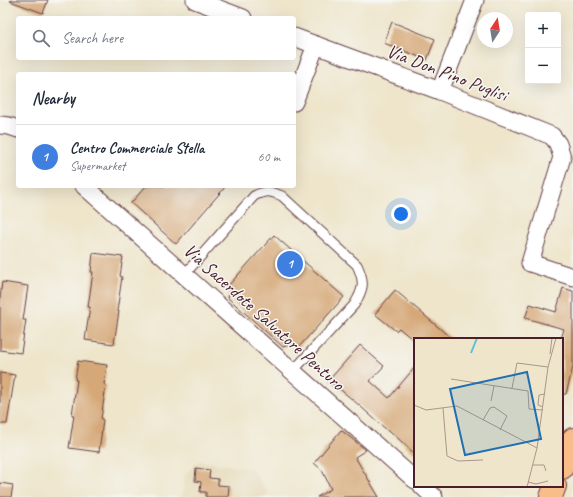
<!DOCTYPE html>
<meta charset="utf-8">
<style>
:root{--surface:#fff;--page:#f2f2f3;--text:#1f2937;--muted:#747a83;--line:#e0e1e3;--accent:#ea580c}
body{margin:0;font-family:Caveat,sans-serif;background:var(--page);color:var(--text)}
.controls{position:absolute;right:12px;top:12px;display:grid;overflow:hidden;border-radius:4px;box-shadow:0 4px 16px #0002}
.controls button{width:36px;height:36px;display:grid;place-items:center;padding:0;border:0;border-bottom:1px solid var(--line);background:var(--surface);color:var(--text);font:20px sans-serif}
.compass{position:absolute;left:477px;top:12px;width:36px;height:36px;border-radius:50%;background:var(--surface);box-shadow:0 4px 16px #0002;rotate:12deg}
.you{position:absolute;left:401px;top:214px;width:14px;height:14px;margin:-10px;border:3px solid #fff;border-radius:50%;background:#1a73e8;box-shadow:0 0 0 6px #1a73e833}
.badge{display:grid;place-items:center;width:26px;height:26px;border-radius:50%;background:var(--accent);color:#fff;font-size:13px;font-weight:700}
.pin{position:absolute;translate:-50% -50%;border:2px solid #fff;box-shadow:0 1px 4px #0006}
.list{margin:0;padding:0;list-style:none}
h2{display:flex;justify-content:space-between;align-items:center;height:52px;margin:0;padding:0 16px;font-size:17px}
h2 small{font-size:13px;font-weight:400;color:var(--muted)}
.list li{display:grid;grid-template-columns:26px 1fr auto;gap:12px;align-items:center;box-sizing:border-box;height:64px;padding:0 16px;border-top:1px solid var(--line)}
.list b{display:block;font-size:15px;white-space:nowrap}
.list p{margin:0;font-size:13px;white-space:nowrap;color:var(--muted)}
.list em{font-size:13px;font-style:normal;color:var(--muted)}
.icon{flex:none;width:22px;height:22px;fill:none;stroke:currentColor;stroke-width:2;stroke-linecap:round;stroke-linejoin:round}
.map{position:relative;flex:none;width:573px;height:497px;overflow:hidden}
.search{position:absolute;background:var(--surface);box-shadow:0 4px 16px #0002;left:16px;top:16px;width:280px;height:44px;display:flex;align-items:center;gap:10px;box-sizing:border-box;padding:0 14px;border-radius:4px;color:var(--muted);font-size:15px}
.panel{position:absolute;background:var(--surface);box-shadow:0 4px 16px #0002;left:16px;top:72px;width:280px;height:116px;border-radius:4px}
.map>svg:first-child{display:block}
.built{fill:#e6daba}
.building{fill:#d6a878}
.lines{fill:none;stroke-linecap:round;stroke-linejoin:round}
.service-casing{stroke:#633d43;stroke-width:11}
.minor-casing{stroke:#633d43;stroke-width:19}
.primary-casing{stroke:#633d43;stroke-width:24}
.service{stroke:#fff;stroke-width:9}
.minor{stroke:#fff;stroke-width:17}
.primary{stroke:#f8bd89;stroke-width:22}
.labels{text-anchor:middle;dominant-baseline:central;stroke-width:3;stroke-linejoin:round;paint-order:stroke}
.street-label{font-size:19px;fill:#4a1f2b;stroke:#f6f6f2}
.inset-river{fill:none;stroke:#5cbfda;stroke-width:2}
.inset-road{fill:none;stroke:#ac968b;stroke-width:1}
.view{fill:#1f6fb2;fill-opacity:0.15;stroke:#1f6fb2;stroke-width:2}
.inset-edge{fill:none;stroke:#4a1f2b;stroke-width:2}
</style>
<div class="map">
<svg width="573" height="497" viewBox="0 0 573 497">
<rect width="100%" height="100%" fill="#f6f6f2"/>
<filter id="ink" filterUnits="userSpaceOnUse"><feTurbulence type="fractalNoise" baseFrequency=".025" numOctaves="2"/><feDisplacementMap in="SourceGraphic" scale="8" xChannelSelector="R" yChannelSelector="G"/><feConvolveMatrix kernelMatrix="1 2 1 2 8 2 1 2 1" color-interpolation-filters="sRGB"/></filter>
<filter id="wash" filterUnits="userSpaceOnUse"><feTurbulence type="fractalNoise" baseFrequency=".012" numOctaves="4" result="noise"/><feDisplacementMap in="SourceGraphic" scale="16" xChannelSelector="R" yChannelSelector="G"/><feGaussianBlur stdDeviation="0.9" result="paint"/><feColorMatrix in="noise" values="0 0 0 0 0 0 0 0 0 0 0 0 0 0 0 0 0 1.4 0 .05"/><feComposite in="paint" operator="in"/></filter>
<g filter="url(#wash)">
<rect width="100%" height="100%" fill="#eee5cb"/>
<path class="built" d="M199,461L252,469L270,497H182L185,475Z"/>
<g id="blocks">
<g class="building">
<path d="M11,0H48L43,13L10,1Z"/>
<path d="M392,22L435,39L427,60L384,43Z"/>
<path d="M146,186H226L176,244L131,203Z"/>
<path d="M274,235L344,297L298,348L293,343L283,347L228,298L230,288L228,286Z"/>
<path d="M93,253L123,257L120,276L122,277L117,311H119L114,344L85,340L90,307H88L93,272H91Z"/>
<path d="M2,282L28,286L23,320H26L21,353L0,350V299Z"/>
<path d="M563,288L573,291V367L566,394H562V336L564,329L525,318L530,304L556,312Z"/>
<path d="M395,290L452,339H412L399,328L396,331L375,314Z"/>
<path d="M360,345L384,366L370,381L389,398L415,367V454L390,431L389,432L360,406L329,380Z"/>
<path d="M78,361L107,365L104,384L106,385L101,419L103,420L99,452L69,448L74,415H72L77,380H75Z"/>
<path d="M0,373L15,375L7,424H0Z"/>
<path d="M341,430L366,450L355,457L379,497H317L331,489L322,470L314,463Z"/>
<path d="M196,468L210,470L209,478L218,479V485L229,486L228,497H206V492H200L201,482L195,481Z"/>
<path d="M0,483L13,485L11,497H0Z"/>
</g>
</g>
</g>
<g filter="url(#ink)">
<use href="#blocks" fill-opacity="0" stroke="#633d43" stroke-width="1"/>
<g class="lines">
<defs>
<path id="service" d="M184,275L254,196C266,190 270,191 282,196L357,265C365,282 364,289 354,305L293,371"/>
<g id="minor">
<path d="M195,0L243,18"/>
<path d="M294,37L440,91L552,136L558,144L562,157L530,263L573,277"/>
<path d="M440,91L475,0"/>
<path d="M294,102L316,45"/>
<path d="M0,125L9,126L18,129"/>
<path d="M84,186L415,480"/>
<path d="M422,486L434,497"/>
</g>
<g id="primary">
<path d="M562,468L573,439"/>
<path d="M551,497L555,486"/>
</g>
</defs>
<use href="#service" class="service-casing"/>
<use href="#minor" class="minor-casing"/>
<use href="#primary" class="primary-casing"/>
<use href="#service" class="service"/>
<use href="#minor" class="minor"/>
<use href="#primary" class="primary"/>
</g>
</g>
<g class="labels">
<g class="street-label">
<text transform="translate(447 73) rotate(21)">Via Don Pino Puglisi</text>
<text transform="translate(264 317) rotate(42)">Via Sacerdote Salvatore Penturo</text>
</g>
</g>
<g transform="translate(414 338)">
<rect width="149" height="149" fill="#eee5cb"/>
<path class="inset-river" d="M57,15L63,0"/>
<path class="inset-road" d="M136,16L138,0M37,41L114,53L115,71L129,72M98,50L103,25L134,29M77,63L80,48M0,67L12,72L43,68L123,110M129,69L124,67L125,57L131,56M29,70L33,118L44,123L69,122M69,82L76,70L80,69L93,78L86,92M119,127H130L132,133M114,144L122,146L134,143M113,149L123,110L134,29L142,0"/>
<path class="view" d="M113,34L127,101L51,117L36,51Z"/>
<rect width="149" height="149" class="inset-edge"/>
</g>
</svg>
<div class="controls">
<button>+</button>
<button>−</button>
</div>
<svg class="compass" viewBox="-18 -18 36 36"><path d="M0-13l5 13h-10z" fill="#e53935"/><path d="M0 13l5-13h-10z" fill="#747a83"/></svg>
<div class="you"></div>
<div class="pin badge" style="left:290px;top:264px;background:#3f7fe0">1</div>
<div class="search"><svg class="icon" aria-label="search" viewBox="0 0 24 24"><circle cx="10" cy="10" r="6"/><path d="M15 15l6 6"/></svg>Search here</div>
<section class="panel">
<h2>Nearby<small></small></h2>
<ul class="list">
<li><span class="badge" style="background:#3f7fe0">1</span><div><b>Centro Commerciale Stella</b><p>Supermarket</p></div><em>60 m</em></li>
</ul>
</section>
</div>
